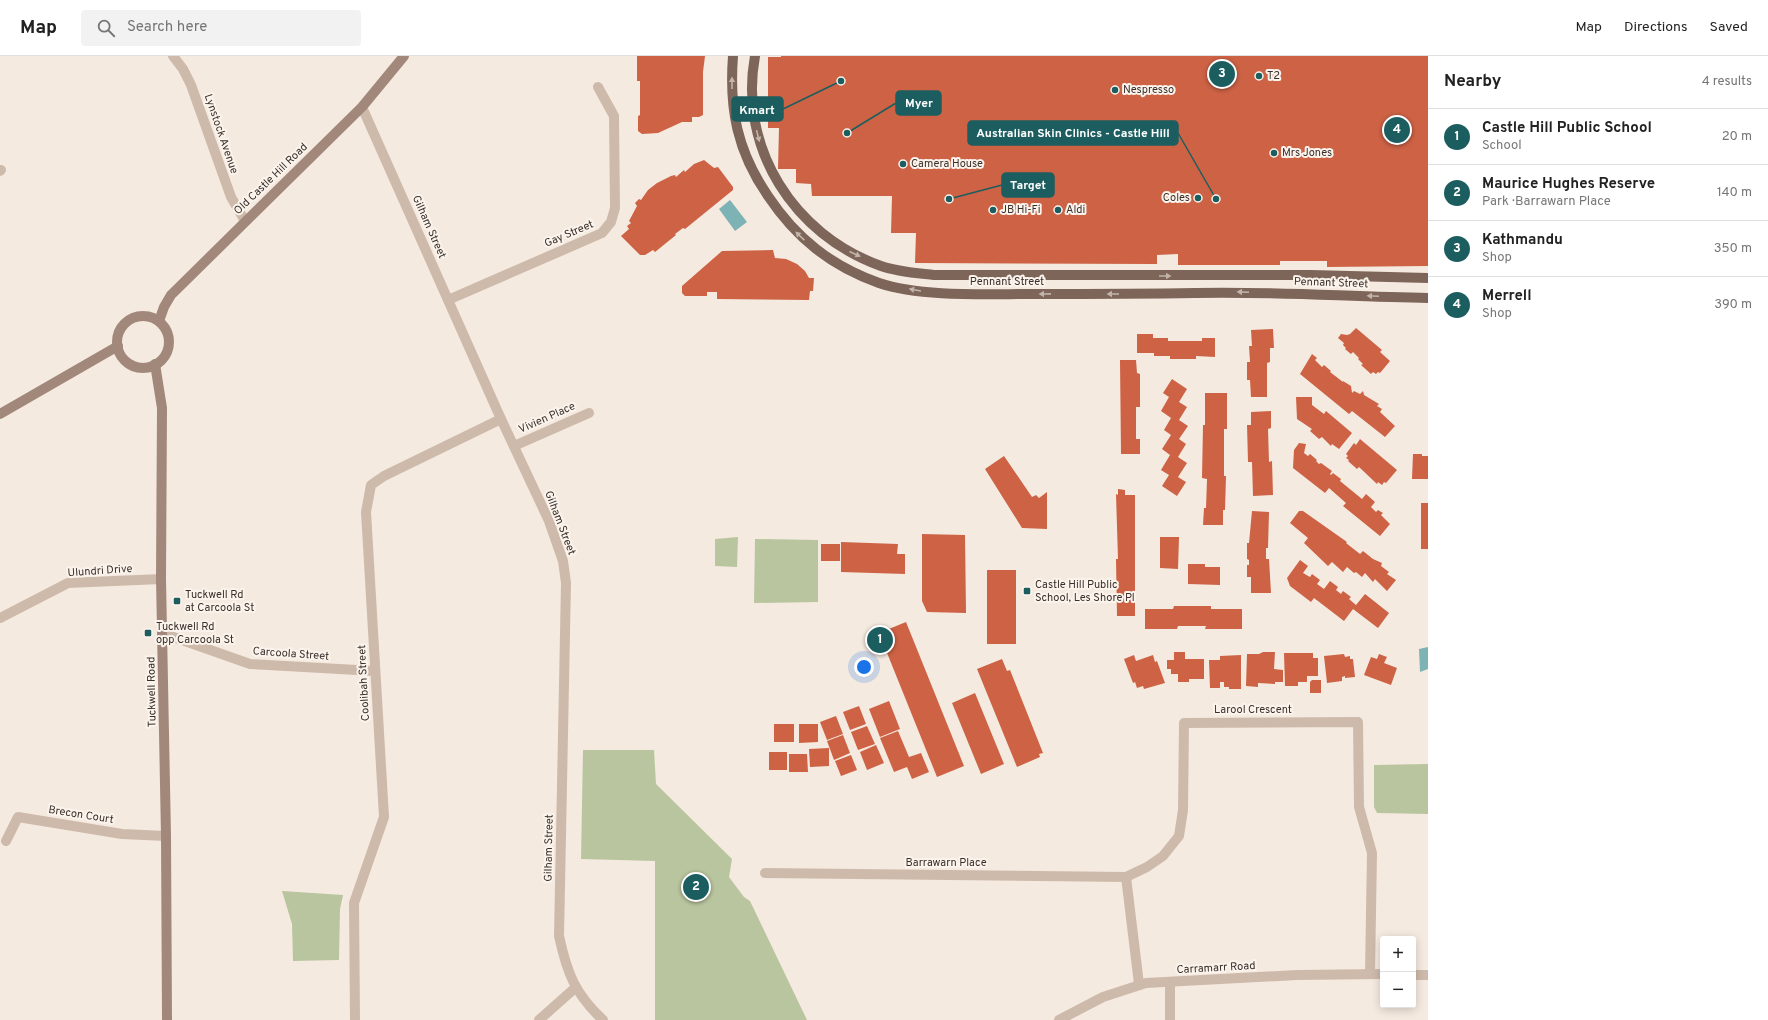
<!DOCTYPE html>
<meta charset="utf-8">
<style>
:root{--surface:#fff;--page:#f2f2f2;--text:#222;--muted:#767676;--line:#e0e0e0;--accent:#1c5e60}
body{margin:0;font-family:Overpass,sans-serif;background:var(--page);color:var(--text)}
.controls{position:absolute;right:12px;bottom:12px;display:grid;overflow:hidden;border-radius:4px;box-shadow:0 2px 10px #0003}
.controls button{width:36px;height:36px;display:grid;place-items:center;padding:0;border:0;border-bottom:1px solid var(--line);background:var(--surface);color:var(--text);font:20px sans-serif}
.you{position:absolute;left:864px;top:611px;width:14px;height:14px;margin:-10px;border:3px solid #fff;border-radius:50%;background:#1a73e8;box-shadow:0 0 0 6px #1a73e833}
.badge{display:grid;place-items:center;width:26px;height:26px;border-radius:50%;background:var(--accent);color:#fff;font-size:13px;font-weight:700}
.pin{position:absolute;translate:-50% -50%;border:2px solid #fff;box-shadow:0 1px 4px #0006}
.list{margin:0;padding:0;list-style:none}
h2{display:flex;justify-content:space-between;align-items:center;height:52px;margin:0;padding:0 16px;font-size:17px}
h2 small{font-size:13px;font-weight:400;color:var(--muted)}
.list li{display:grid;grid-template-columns:26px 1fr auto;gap:12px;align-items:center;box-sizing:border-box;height:56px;padding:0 16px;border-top:1px solid var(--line)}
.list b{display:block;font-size:15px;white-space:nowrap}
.list p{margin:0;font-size:13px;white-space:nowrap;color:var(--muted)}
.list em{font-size:13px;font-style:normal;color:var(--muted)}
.icon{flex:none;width:22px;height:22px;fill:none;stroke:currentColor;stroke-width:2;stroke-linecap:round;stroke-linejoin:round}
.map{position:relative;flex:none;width:1428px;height:964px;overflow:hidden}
header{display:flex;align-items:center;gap:24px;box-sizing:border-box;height:56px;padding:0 20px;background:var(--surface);border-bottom:1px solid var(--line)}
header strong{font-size:19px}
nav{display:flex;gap:22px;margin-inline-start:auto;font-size:14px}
.search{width:280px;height:36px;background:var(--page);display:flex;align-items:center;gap:10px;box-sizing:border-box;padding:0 14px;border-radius:4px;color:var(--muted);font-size:15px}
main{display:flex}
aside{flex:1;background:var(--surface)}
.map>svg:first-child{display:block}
.green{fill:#b9c59e}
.water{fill:#7db3b4}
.building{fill:#cd6245}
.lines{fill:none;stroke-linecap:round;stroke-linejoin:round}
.street{stroke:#cebaaa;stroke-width:10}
.secondary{stroke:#a2887b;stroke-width:10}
.primary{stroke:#7e655a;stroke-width:10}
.oneway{fill:#c3b4ab}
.poi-dot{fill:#1c5e60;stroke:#fbf4ed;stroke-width:1.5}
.labels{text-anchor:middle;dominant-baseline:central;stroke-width:4;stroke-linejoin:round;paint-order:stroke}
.poi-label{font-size:11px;fill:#3b2f2a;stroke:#fbf4ed;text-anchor:start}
.street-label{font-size:11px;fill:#3b2f2a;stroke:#fbf4ed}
.leader{fill:none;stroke:#1c5e60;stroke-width:1.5}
.callout-dot{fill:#1c5e60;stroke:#fbf4ed;stroke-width:1.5}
.callout{fill:#1c5e60;stroke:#1c5e60;stroke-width:1.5}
.callout-label{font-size:12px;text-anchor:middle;font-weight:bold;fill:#fff}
</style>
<header>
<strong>Map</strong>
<div class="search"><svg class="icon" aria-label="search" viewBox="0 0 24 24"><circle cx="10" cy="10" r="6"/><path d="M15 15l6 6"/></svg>Search here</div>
<nav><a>Map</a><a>Directions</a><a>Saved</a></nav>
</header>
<main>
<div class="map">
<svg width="1428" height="964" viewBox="0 0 1428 964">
<rect width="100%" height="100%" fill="#f5eae0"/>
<g class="green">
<path d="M738,481L737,511L715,510V483Z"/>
<path d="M755,483L818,484V546L754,547Z"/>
<path d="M583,694H654L656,728L732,803L729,821L744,841L750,845L807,964H655V805L581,803Z"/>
<path d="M1428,708V758L1377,757L1374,751V709Z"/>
<path d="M282,835L343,839L340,853L339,904L293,905L292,868Z"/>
</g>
<g class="water">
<path d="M730,144L747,166L735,175L719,153Z"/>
<path d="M1428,591V613L1420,616L1419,593Z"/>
</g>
<g class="building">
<path d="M637,0H705L703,16V59L699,61H692V66H682L658,77L642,78L638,75V60L640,59V25H637Z"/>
<path d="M781,0H1428V210L1327,211V205H1280V209H1178V198L1157,199V208L915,207L916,177H891L892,140H812L811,128L796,127V113H778L779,72H768V1H781Z"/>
<path d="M704,104L714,112L718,111L733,131V134L685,173L683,172L675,178L676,179L655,196L653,194L645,199H640L621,180L629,173L627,170L631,167L629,165L637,150L635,147L639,143L641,144L648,134L657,127L671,120L675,119L676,121L684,114L685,116L694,108Z"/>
<path d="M773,194L775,202L786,203L797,208L805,215L809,222H814L813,235H810L809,244L717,243V236H707V240H685L682,237V230L722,195Z"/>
<path d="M1356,272L1382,294L1380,296L1390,305L1380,317L1378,316L1376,318L1373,316L1371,318L1361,309L1363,308L1358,303L1359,302L1353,296L1351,298L1345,293L1346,292L1343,289L1344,287L1338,282L1341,278L1347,279L1350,278Z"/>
<path d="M1273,273L1274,292H1270V306L1267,307V341H1251L1250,324H1247V306H1250L1249,290H1252L1251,274Z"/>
<path d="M1137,278H1153V282H1168V285H1202V282H1215V301L1196,300V303H1170V300H1154V297H1137Z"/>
<path d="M1312,298L1317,302L1315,304L1322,311L1324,309L1331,315L1330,316L1343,326V325L1351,330L1352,337L1354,335L1360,338L1363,335L1364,339L1379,348L1377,350L1382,353L1380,356L1395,370L1385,381L1352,355L1349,358L1300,318Z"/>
<path d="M1120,304H1136L1137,317L1140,318V351H1136V383H1140V398H1121Z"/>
<path d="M1172,323L1187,333L1179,346L1187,351L1179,364L1188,370L1179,383L1186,388L1178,401L1187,407L1178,421L1186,426L1177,440L1162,430L1169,419L1161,414L1170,399L1162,393L1171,379L1164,374L1171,362L1161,355L1169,341L1163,337Z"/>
<path d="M1205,337H1227V373H1224V420H1226L1225,454H1223V469H1203L1204,452H1206L1207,423L1202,422L1203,369H1205Z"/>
<path d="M1296,341H1312V349L1324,358L1326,355L1352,377L1339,393L1332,388L1331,390L1322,381L1319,383L1310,375L1312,373L1297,363Z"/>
<path d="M1271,355V372L1268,373L1269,406L1272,405L1273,439L1253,440L1252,406H1248L1247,369H1251V356Z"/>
<path d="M1360,383L1397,414L1386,427L1384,426L1382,429L1378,426L1377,428L1359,411L1357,413L1348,405L1349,404L1346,402L1348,400L1346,398L1354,387L1356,389Z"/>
<path d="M1299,387L1306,388L1304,397L1308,400L1310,398L1317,404L1316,405L1319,408L1321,407L1332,415L1330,418L1331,419L1333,417L1341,423L1340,425L1362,443L1366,438L1375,446L1371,451L1376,456L1378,454L1383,457L1381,459L1390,468L1380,480L1343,450L1346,447L1329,432L1325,437L1293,412L1294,394Z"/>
<path d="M1413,398H1422V400H1428V423H1412Z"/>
<path d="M1004,400L1032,441L1036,439L1039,442L1047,436V473L1022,472L985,413Z"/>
<path d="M1118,433L1125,434V439H1135V560H1117L1116,503H1118L1116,438L1118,439Z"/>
<rect x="1421" y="447" width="7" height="46"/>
<path d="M1252,455L1269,456L1268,492H1266V503H1269L1271,537H1251V521H1247V509H1249V504L1247,503V487H1249Z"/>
<path d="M1299,455H1303L1347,486L1346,487L1360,498L1363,495L1373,503L1382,507L1381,510L1389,516L1387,518L1396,524L1387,535L1375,523L1373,526L1365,517L1362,521L1356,516L1354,517L1347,511L1343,516L1332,506L1328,510L1304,487L1308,482L1290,467Z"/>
<path d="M922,478L965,479L966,557L927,556L922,545Z"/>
<path d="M1160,481H1179L1178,513L1160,512Z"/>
<path d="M841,486L898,488L897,498H905V518L841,516Z"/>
<rect x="821" y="488" width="19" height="17"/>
<path d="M1300,504L1308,510L1303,517L1310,521L1312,518L1320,524L1317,528L1324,533L1330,525L1338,531L1336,534L1341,538L1343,535L1351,541L1349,543L1356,549L1365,538L1389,557L1378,572L1353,553L1344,565L1314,542L1311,546L1290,530L1287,522Z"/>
<path d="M1188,508H1205V511H1220V529L1188,528Z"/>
<rect x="987" y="514" width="29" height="74"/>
<path d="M1174,550H1211V553H1242V573H1205L1206,570H1178L1177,573H1145V553H1173Z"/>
<path d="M906,566L964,710L937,721L879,577Z"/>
<path d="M1174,596H1185V603H1204V623H1189V626H1178V618H1171V613H1167V604H1174Z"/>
<path d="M1263,596H1275L1274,613L1283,614V626H1275V628L1258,627V631L1246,630L1247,598H1259Z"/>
<path d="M1284,597H1313V602H1318V620H1307V626H1298V630H1285Z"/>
<path d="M1344,598L1345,601L1350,600V603H1353L1355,621L1345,622V620L1342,621V625L1327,627L1324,600Z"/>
<path d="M1379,598L1387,601L1384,607L1397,612L1391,629L1364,619L1371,601L1377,603Z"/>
<path d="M1134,599L1136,605L1153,599L1155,606L1157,605L1165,627L1144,633L1143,630L1137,632L1135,626L1133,627L1124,603Z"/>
<path d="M1241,599V633H1229V631H1224V626H1220V632H1210L1209,604H1220V600Z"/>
<path d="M1002,603L1007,615L1010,614L1043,697L1039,698L1040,701L1017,711L977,613Z"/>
<path d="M1312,624H1321V637H1310V626Z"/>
<path d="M975,637L1004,708L981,718L952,647Z"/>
<path d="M889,645L900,673L880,681L869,653Z"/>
<path d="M859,650L866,668L850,674L843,656Z"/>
<path d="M836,660L843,678L827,684L820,666Z"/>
<rect x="774" y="668" width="20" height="18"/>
<path d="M799,668H818V686L799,687Z"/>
<path d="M867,670L875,688L858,694L851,676Z"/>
<path d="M898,675L909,701L921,697L929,716L912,723L907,711L894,716L880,682Z"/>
<path d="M843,679L850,697L834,704L827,685Z"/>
<path d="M876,689L884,707L867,714L860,696Z"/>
<path d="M829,692V710L810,711L809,693Z"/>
<rect x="769" y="696" width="18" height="18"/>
<path d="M789,698H807L808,716H789Z"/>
<path d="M851,699L857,714L841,720L835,705Z"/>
</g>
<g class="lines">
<g class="street">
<path d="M173,0L183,13L191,29L231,141L245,165"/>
<path d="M362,51L501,363L549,465L563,505L566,527L559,880C567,917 575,938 603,964"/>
<path d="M0,115L1,114"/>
<path d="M448,244L602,177L611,166L615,152L614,60L598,31"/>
<path d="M514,390L589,357"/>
<path d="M0,562L68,527L161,523"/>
<path d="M162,577L250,608L375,615"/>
<path d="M6,785L18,761L122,778L166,780"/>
<path d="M765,817L1126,821L1147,811L1163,800L1179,780L1183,754L1184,667L1358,666L1359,751L1372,797L1370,917"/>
<path d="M1126,821L1139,928"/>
<path d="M1413,919H1428"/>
<path d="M355,964L354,847L384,761L366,456L371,429L384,420L501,363"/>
<path d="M539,964L575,932"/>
<path d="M1059,964L1103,941L1146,927L1297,919L1383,918"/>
<path d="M1170,964V926"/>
</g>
<g class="secondary">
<circle cx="143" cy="286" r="26"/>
<path d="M159,265L164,251L171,239L362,51L404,0"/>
<path d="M155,308L162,352L161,523L166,780L167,964"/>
<path d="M0,358L118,290"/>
</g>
<g class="primary">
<path d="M733,0C729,53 737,95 768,140C796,182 831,210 879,227C920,241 986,238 1030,238C1085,238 1140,238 1195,237C1273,235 1350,241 1428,242"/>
<path d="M755,0C738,92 794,179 881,210C898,216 916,217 934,219H1311L1428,222"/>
</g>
</g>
<defs><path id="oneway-solid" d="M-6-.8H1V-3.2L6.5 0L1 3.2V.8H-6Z"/></defs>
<g class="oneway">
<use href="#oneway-solid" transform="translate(732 27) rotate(-90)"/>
<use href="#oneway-solid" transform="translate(758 80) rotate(76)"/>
<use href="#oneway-solid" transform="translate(800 180) rotate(-137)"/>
<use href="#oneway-solid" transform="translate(855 198) rotate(24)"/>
<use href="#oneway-solid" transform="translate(1165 220)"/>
<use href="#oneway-solid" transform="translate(915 234) rotate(-170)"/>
<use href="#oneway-solid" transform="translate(1243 236) rotate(-178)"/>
<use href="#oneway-solid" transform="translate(1045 238) rotate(179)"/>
<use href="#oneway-solid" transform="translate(1113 238) rotate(180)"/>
<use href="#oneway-solid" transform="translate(1373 240) rotate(-178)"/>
</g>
<g class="poi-dot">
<circle cx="1259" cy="20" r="4"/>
<circle cx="1115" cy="34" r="4"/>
<circle cx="1274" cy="97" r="4"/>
<circle cx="903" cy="108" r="4"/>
<circle cx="1198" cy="142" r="4"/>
<circle cx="993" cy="154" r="4"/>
<circle cx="1058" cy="154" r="4"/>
<rect x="1023" y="531" width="8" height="8" rx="2"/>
<rect x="173" y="541" width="8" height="8" rx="2"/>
<rect x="144" y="573" width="8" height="8" rx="2"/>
</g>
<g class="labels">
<g class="poi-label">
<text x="1267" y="20">T2</text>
<text x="1123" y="34">Nespresso</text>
<text x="1282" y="97">Mrs Jones</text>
<text x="911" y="108">Camera House</text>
<text x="1190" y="142" text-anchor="end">Coles</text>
<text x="1001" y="154">JB Hi-Fi</text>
<text x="1066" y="154">Aldi</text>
<text x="1035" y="529">Castle Hill Public<tspan x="1035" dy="13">School, Les Shore Pl</tspan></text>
<text x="185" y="539">Tuckwell Rd<tspan x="185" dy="13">at Carcoola St</tspan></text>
<text x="156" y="571">Tuckwell Rd<tspan x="156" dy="13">opp Carcoola St</tspan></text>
</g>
<g class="street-label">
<text transform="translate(221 78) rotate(71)">Lynstock Avenue</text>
<text transform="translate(271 123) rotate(-44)">Old Castle Hill Road</text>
<text transform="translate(429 171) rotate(66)">Gilham Street</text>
<text transform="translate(569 178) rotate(-23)">Gay Street</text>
<text x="1007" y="226">Pennant Street</text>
<text transform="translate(1331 227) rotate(2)">Pennant Street</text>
<text transform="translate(547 362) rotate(-24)">Vivien Place</text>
<text transform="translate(560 467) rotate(69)">Gilham Street</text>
<text transform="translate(100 515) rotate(-4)">Ulundri Drive</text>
<text transform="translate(291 598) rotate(4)">Carcoola Street</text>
<text transform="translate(364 627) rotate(-93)">Coolibah Street</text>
<text transform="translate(152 636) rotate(-91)">Tuckwell Road</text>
<text x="1253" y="654">Larool Crescent</text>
<text transform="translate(81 759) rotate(9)">Brecon Court</text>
<text transform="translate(549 792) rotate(-89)">Gilham Street</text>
<text x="946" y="807">Barrawarn Place</text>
<text transform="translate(1216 912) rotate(-3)">Carramarr Road</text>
</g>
</g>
<path class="leader" d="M847 77L896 47M841 25L783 53M1216 143L1178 77M949 143L1002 129"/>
<g class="callout-dot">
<circle cx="847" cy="77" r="4"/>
<circle cx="841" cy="25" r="4"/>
<circle cx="1216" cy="143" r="4"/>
<circle cx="949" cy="143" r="4"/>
</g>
<g class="callout">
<rect x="896" y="35" width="45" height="24" rx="4"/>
<rect x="732" y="41" width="51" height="24" rx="4"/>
<rect x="968" y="65" width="210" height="24" rx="4"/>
<rect x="1002" y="117" width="52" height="24" rx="4"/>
</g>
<g class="callout-label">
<text x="919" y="51">Myer</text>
<text x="757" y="58">Kmart</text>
<text x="1073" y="81">Australian Skin Clinics - Castle Hill</text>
<text x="1028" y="133">Target</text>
</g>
</svg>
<div class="controls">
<button>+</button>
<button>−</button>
</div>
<div class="you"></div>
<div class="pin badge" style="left:880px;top:584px">1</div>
<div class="pin badge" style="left:696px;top:831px">2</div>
<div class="pin badge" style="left:1222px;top:18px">3</div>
<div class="pin badge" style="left:1397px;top:74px">4</div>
</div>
<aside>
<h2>Nearby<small>4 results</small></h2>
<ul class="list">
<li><span class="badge">1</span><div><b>Castle Hill Public School</b><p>School</p></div><em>20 m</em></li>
<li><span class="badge">2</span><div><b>Maurice Hughes Reserve</b><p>Park · Barrawarn Place</p></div><em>140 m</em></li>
<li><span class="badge">3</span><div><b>Kathmandu</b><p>Shop</p></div><em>350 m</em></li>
<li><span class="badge">4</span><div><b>Merrell</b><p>Shop</p></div><em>390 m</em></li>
</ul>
</aside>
</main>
